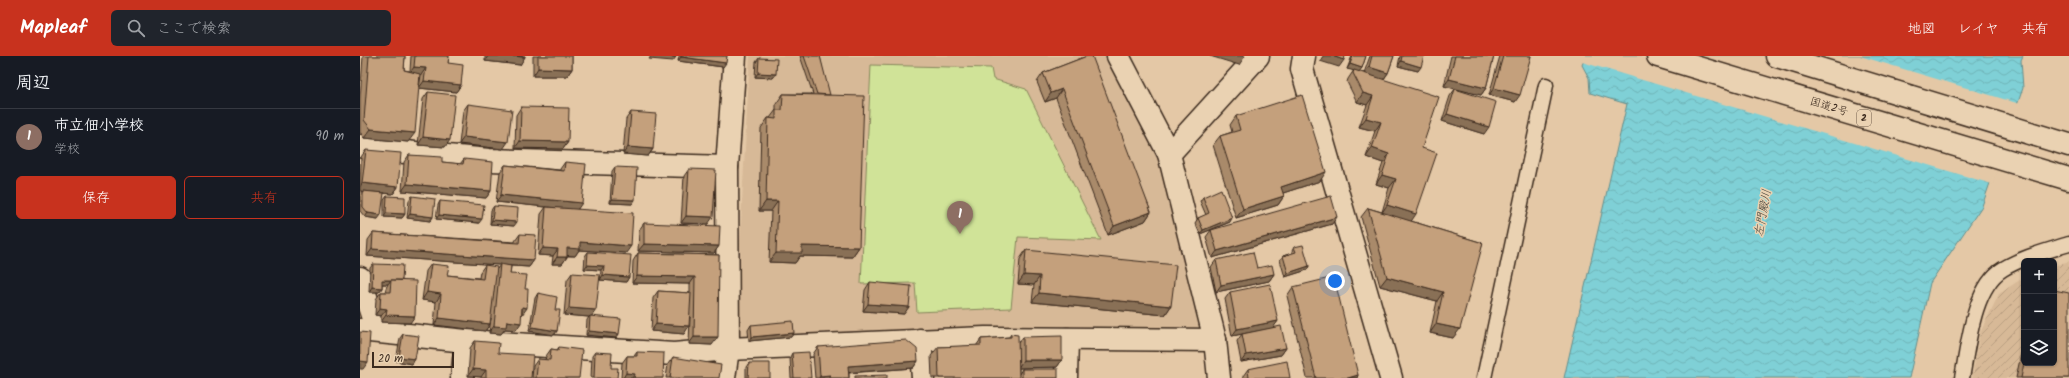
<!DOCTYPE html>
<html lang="ja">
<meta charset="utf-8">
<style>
:root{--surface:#171b24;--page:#20242c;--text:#f1f3f6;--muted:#9ea1a6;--line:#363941;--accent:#c8321e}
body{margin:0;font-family:Kalam,"Klee One",sans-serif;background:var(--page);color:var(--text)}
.controls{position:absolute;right:12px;bottom:12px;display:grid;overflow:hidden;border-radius:6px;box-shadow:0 1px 3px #0004}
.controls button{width:36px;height:36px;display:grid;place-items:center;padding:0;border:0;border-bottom:1px solid var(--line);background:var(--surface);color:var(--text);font:20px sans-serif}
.scale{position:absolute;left:12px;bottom:10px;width:82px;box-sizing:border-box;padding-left:4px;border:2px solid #3b2a1e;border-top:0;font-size:11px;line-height:14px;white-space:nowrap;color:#3b2a1e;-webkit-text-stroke:3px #ead2b2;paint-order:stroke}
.you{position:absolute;left:975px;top:225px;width:14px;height:14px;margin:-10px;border:3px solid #fff;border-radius:50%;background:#1a73e8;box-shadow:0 0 0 6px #1a73e833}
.badge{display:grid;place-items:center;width:26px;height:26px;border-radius:50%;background:var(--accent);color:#fff;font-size:13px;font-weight:700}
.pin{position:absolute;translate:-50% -33px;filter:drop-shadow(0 1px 2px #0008)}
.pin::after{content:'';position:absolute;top:21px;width:14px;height:12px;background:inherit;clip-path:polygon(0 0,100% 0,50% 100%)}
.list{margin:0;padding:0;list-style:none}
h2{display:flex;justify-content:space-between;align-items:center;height:52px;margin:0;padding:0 16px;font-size:17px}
h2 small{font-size:13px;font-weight:400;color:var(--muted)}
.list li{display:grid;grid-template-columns:26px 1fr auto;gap:12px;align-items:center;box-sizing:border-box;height:56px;padding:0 16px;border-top:1px solid var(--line)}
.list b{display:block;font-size:15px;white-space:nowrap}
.list p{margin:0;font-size:13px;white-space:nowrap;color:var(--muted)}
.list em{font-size:13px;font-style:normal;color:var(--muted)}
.actions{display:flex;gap:8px;padding:12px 16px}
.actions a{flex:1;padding:9px 0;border:1px solid var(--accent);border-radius:6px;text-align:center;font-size:14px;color:var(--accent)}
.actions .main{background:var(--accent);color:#fff}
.icon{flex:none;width:22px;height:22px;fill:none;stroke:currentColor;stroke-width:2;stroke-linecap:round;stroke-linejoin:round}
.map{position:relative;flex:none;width:1709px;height:322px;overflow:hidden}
header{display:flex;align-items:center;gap:24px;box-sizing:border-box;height:56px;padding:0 20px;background:var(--accent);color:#fff}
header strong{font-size:19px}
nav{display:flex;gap:22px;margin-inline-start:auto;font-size:14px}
.search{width:280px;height:36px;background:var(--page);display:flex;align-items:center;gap:10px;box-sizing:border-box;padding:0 14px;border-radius:6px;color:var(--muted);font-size:15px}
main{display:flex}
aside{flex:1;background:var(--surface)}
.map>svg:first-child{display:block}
.built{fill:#d7b997}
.industrial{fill:url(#industrial-furrows)}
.green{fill:#d0e398;stroke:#86865b}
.water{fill:url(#water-waves);stroke:#648e8c}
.pier{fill:#e4c8a6}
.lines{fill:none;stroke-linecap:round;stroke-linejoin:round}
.lane-casing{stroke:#3b2a1e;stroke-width:17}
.street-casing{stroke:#3b2a1e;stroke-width:25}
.highway-casing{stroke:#3b2a1e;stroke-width:25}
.lane{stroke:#ead2b2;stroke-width:14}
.street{stroke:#ead2b2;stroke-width:22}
.highway{stroke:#ead2b2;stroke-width:22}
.wall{fill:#a98a6b;stroke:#3b2a1e}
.shaded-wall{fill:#897057;stroke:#3b2a1e}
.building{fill:#c4a07c;stroke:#3b2a1e}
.labels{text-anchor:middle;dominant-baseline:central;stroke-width:3;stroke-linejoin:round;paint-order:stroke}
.shield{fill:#ead2b2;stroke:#705c4a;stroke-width:1}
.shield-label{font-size:10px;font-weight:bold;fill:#3b2a1e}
.street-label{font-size:11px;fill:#3b2a1e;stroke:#ead2b2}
.water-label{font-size:12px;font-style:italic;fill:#45433a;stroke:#ead2b2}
</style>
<header>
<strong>Mapleaf</strong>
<div class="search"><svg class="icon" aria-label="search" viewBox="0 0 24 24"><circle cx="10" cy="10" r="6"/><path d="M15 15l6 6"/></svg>ここで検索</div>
<nav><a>地図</a><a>レイヤ</a><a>共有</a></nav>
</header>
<main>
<aside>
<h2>周辺<small></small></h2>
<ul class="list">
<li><span class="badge" style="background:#8d6e63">1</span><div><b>市立佃小学校</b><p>学校</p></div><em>90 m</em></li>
</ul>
<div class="actions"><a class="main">保存</a><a>共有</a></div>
</aside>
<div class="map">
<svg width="1709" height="322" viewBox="0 0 1709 322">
<defs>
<pattern id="industrial-furrows" width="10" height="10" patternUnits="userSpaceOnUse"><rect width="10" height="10" fill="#d7b997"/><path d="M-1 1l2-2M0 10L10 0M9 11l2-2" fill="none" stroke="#b99f82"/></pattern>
<pattern id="water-waves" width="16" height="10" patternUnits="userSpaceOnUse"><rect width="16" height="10" fill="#7fd0d6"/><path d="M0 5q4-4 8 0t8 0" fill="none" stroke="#6fb3b7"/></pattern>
</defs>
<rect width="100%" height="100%" fill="#e4c8a6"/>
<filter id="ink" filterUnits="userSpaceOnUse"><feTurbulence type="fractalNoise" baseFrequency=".025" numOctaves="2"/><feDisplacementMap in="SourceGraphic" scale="8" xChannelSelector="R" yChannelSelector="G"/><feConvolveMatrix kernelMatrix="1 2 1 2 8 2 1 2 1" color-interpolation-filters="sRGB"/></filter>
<g filter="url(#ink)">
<path class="built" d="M390,0H746L794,86L845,270L840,276L545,274L384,290L375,276Z"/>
<path class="industrial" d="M1709,205V322H1612L1620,277L1639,238L1664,221V307H1694V210Z"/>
<path class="green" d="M511,9L631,12L633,23L666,33L741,184L658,181L651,252L557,256L555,227L501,228Z"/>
<path class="water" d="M1226,0H1663L1661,4L1663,32L1622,150L1570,227L1549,322H1204L1267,48L1230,37L1229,22L1222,9Z"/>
<path class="pier" d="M1224,0H1500L1660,48L1632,128L1222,6Z"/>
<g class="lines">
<defs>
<g id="lane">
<path d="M1124,322L1186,29"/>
<path d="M1602,322C1608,291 1613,231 1643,213C1663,201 1687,195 1709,188"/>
</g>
<g id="street">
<path d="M758,0L809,98L855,284L859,322"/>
<path d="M944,0L942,13L1031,322"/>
<path d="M0,90L13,93L129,104L367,111"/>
<path d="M809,98L898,0"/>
<path d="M0,222L17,275"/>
<path d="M0,274L106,285L314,298L368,293L625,282L855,284"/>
<path d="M560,284L563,322"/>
<path d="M102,322L106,285"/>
<path d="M364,322L368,293L367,111L375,0"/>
<path d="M706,322L707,283"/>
</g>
<g id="highway">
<path d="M1298,0L1709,123"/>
<path d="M1417,0L1709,89"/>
</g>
</defs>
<use href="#lane" class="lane-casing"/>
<use href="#street" class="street-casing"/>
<use href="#highway" class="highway-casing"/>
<use href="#lane" class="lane"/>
<use href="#street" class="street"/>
<use href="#highway" class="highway"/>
</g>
<g class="wall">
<path d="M3,0H45L44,14L50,15L51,0H89L88,7L101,29L96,36L59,32L61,19H60L48,86L4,82L0,76V43Z"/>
<path d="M125,0H165L160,9L125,5Z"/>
<path d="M173,0H212V13L207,20H173Z"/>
<path d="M319,0H367L363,11L318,5Z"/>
<path d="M440,0H460L499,191L492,201L440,200L435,207L409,206L411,155H399L401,72L408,62H410L416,54V48L423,38H453Z"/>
<path d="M727,0L791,156L785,165L748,179L696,42L685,46L677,26L683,17Z"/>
<path d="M992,0H1006L1002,12L999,15L1004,17L1010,0H1034L1028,17L1024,23L1062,92L1051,165L1123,187L1093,282L1070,277L1077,245L1020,230L1001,161L1008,152L1022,156L1029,132L1016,128L1023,107L1006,101L1015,75L999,71L1007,49L997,46L987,26L988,23L994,14L987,13Z"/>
<path d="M1040,0H1064L1058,15L1038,10Z"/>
<path d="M1091,0H1134L1126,32L1121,39L1084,30Z"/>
<path d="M1140,0H1171L1155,46L1129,39Z"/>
<path d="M399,2L416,18L413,22L395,21L396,6Z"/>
<path d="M1095,33L1124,78L1082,65L1090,40Z"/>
<path d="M68,36L85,91L58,89L63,43Z"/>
<path d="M108,48L143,93L99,88L103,55Z"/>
<path d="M161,51L208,86L203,93L155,92L156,59Z"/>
<path d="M271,56L293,93L288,100L263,98L266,63Z"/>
<path d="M876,60L960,125L923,137L924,140L918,149L876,162L853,89L860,80L872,76L870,69Z"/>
<path d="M6,94L38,131L33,138L0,135L1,101Z"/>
<path d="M49,99L82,106L100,108L104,103L131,135L126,142L42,135L44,106Z"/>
<path d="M205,106L218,153L266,197L219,194L215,200H207V201L202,208H192L193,200L178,199L181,158L186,151L136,146L140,116L145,109L200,114V113Z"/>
<path d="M255,111L272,148L250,147L252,115Z"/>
<path d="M329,113L348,168L321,167L324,120Z"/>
<path d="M3,135L18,163L5,161L0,155V139Z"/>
<path d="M27,140L45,158L42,162L24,161V144Z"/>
<path d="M52,140L73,161L70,165L47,162L49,144Z"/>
<path d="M843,141L870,166L840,178L835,167L838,162L846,159L840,145Z"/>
<path d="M80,145L119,167L76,163L78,149Z"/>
<path d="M134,150L154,170L130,168L131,154Z"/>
<path d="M284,167L359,190L354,197L278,195L279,174Z"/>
<path d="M972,168L852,202L846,181L851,174Z"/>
<path d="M13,177L155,186V185L160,178L174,204L169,211L151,210L150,218L161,259L156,274L145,273L141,278L129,277L131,262L130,268L125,275L74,269L76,246L62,244L66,215L71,208L87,219L119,222L120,216L125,209L137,213L140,209L7,200L8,184Z"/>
<path d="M934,191L949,210L947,214L925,221L920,204L923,200L932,197V195Z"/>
<path d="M666,194L811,250L805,259L672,246L674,229L658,228L660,203Z"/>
<path d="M228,196L269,221L266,226L240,224L241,214L224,213L225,200Z"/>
<path d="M278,197L359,199L352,289L329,288L330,261L324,278L291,275L293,242L298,235L330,237V228L272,227L273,205Z"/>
<path d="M856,204L897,212L914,218L909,225L856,236L851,211Z"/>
<path d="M13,208L42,224L50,267L21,266V260L15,259L16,243L21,236H25L26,232L28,228H22V232L19,236H9L10,212Z"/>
<path d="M212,217L232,260L259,278L256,282L226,279L227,264L229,261L204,259L207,224Z"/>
<path d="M510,226L544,258L503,255L505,234Z"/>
<path d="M933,231L998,319L997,322H947L927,240Z"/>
<path d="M870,236L918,265L913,271L926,292L921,299L881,306L877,285L882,278L872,280L865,243Z"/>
<path d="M178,237L195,254L197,275L194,279L169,275L175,242Z"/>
<path d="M391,269L431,281L389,285L388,274Z"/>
<path d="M43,278L55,303L52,308L36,305L40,282Z"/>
<path d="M651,278L658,287L663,281L702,304L697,311L659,312V318L662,313L698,322H572L571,300L578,291L616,290L621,283L649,281Z"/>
<path d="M1664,284V307H1694L1709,322H1656Z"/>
<path d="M115,285L138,297L171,322H121V321L108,320L110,292Z"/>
<path d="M199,291L219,322H172L173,310L178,303L185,304L186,300L191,293L197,294Z"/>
<path d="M458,291L558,305L553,312L489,317V322H455L453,298Z"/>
<path d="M235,296L251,312L257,322H231L232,300Z"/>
<path d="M277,296L303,322H261L262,307L267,300H274Z"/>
<path d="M432,297L451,322H431L430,301Z"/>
<path d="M313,301L359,322H306L308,308Z"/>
<path d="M389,307L410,322H386V311Z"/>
<path d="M888,313L930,322H883V320Z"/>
</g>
<g class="shaded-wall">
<path d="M128,0H151L165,1L160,9L125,5Z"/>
<path d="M291,0H304L316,1L313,5L289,3Z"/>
<path d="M850,0H885L879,9Z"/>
<path d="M963,0H972L984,4L979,11L960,5Z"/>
<path d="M321,1L366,7L363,11L318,5Z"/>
<path d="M1041,5L1061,11L1058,15L1038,10Z"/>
<path d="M990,8L1002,12L999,16L987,13Z"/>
<path d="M54,11L66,12L61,19L49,18Z"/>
<path d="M1009,11L1028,17L1023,24L1004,18Z"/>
<path d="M178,12L212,13L207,20H173Z"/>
<path d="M398,17L416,18L413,22L395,21Z"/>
<path d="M1089,23L1126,32L1121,39L1084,30Z"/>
<path d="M64,25L101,29L96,36L59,32Z"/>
<path d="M1134,32L1160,39L1155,46L1129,39Z"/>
<path d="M702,33L696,42L685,46L691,37Z"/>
<path d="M1003,37L1013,40L1007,49L997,46Z"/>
<path d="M1087,58L1129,71L1124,78L1082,65Z"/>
<path d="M1006,62L1021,66L1015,75L999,71Z"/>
<path d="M11,73L55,77L48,86L4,82Z"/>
<path d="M63,81L90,84L85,91L58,89Z"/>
<path d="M104,81L148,86L143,93L99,88Z"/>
<path d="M160,85L208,86L203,93L155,92Z"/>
<path d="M268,91L293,93L288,100L263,98Z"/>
<path d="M1012,92L1029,98L1023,107L1006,101Z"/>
<path d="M966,116L960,125L914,140L921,131Z"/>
<path d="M1022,119L1036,123L1029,132L1016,128Z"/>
<path d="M2,127L38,131L33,138L0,135V131Z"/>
<path d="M47,128L131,135L126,142L42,135Z"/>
<path d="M141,139L222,147L217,154L136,146Z"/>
<path d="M924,140L918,149L876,162L883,153Z"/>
<path d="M252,143L275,144L272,148L250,147Z"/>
<path d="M406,145H418L411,155H399Z"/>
<path d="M1027,149L1056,158L1050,167L1021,158Z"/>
<path d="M791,156L785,165L748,179L754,170Z"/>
<path d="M8,157L21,159L18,163L5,161Z"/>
<path d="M26,157L45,158L42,162L24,161Z"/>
<path d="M50,158L73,161L70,165L47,162Z"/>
<path d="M79,159L122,163L119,167L76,163Z"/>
<path d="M326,160L353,161L348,168L321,167Z"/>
<path d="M977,161L972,168L852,202L857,195Z"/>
<path d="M872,162L870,166L840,178L843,174Z"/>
<path d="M132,164L157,166L154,170L130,168Z"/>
<path d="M220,186L271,190L266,197L219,194L215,200L202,199L207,192Z"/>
<path d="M284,188L359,190L354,197L278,195Z"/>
<path d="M442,190L499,191L492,201L440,200L435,207L409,206L416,197Z"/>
<path d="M183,192L198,193L193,200L178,199Z"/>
<path d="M12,193L174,204L169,211L7,200Z"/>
<path d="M197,201H207L202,208H192Z"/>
<path d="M227,209L244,210L241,214L224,213Z"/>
<path d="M949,210L947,214L925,221L928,217Z"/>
<path d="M914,218L909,225L856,236L861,229Z"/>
<path d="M243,219L269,221L266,226L240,224Z"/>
<path d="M664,219L680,220L674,229L658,228Z"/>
<path d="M277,220L335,221L330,228L272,227Z"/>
<path d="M1027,221L1083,236L1077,245L1020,230Z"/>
<path d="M22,224H42H31L28,228H19Z"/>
<path d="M12,231L22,232L19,236H9Z"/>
<path d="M67,236L81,238L76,246L62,244Z"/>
<path d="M679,237L811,250L805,259L672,246Z"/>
<path d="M508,248L549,251L544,258L503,255Z"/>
<path d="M162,251L167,252L162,259Z"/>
<path d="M20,252L27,253L21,260L15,259Z"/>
<path d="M209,252L236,254L231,261L230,260L229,261L204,259Z"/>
<path d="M26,259L55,260L50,267L21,266Z"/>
<path d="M79,262L130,268L125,275L74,269Z"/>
<path d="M147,265L161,267L156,274L145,273L141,278L129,277L134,270Z"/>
<path d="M918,265L913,272L872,280L877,273Z"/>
<path d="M296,268L329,270L324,278L291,275Z"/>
<path d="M1076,268L1100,273L1093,282L1070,277Z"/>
<path d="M172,271L197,275L194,279L169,275Z"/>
<path d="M229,275L259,278L256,282L226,279Z"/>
<path d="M434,277L431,281L389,285L392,281Z"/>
<path d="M334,281H358L352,289L329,288Z"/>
<path d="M926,292L921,299L881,306L886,299Z"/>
<path d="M39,301L55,303L52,308L36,305Z"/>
<path d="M663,304H702L697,311L658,312Z"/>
<path d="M0,305L8,306L3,313H0Z"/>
<path d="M558,305L553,312L483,317L488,310Z"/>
<path d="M113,313L126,314L121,321L108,320Z"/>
<path d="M266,317L275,318L272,322H263Z"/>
<path d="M470,319L468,322H459L460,320Z"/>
<path d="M998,319L997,322H988Z"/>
</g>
<g class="building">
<path d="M9,0H45L44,14L60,18L55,77L11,73L4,64Z"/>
<path d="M55,0H89L88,7L103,9L101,29L64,25L66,12L54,11Z"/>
<path d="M151,0H165V1Z"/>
<path d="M178,0H212V13L178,12Z"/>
<path d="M304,0H316V1Z"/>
<path d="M321,0H367L366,7L321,1Z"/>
<path d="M444,0H460L470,39L457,38Z"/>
<path d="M727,0H732L791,156L754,170L702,33L691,37L683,17Z"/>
<path d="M972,0H985L984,4Z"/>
<path d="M993,0H1006L1002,12L990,8Z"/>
<path d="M1012,0H1034L1028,17L1009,11Z"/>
<path d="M1042,0H1064L1061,11L1041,5Z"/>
<path d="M1095,0H1134L1126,32L1089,23Z"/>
<path d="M1143,0H1171L1160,39L1134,32Z"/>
<path d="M399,2L417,3L416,18L398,17Z"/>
<path d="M994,14L1079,41L1062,92L1077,97L1056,158L1027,149L1036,123L1022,119L1029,98L1012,92L1021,66L1006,62L1013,40L1003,37L993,17Z"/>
<path d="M1095,33L1136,46L1129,71L1087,58Z"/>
<path d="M68,36L95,39L90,84L63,81Z"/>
<path d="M423,38L504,40L499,191L442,190V197H416L418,145H406L408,62L416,63V54H422Z"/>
<path d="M942,39L966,116L921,131L924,140L883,153L860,80L880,74L876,60Z"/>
<path d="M108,48L152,54L148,86L104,81Z"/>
<path d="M161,51L209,52L208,86L160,85Z"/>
<path d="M271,56L296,58L293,93L268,91Z"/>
<path d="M6,94L41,97L38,131L2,127Z"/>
<path d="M49,99L82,101V106L103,108L104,103L133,106L131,135L47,128Z"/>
<path d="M205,106L226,108L222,147L141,139L145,109L204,115Z"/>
<path d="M255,111L277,112L275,144L252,143Z"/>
<path d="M329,113L356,114L353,161L326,160Z"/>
<path d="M861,133L872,162L843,174L838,162L849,157L843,141Z"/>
<path d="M3,135L24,137L21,159L8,157L3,151Z"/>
<path d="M27,140L45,141V158L26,157Z"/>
<path d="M52,140L75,143L73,161L50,158Z"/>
<path d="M971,140L977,161L857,195L851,174Z"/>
<path d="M80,145L124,149L122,163L79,159Z"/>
<path d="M134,150L158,152L157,166L132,164Z"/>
<path d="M186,151L273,157L271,190L220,186V193L207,192V201H197L198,193L183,192Z"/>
<path d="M1008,152L1123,187L1100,273L1076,268L1083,236L1027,221Z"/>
<path d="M284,167L360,170L359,190L284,188Z"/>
<path d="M13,177L159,187L160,178L176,179L174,204L12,193Z"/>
<path d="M943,189L949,210L928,217L923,200L936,196L934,191Z"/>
<path d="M666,194L816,209L811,250L679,237L680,220L664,219Z"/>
<path d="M228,196L271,199L269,221L243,219L244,210L227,209Z"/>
<path d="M893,196L897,212L912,209L914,218L861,229L856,204Z"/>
<path d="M278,197L359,199L358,281H334L335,221L277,220Z"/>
<path d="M13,208L43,209L42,224H22V232L12,231Z"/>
<path d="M71,208L89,210L87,219L123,223L125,209L137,211L130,268L79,262L81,238L67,236Z"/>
<path d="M140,208L151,210L150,218L167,219L165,233H168L167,252L162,251L161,267L147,265L146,271L134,270Z"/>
<path d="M212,217L240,219L236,254L209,252Z"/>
<path d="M974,221L998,319L988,322H956L933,231Z"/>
<path d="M31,224L56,225L55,260L26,259L27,253L20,252L21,236H30Z"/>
<path d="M510,226L551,230L549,251L508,248Z"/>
<path d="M910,228L918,265L877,273L870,236Z"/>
<path d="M1694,234L1709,237V322H1661L1664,307H1694Z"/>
<path d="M298,235L331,237L329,270L296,268Z"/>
<path d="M178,237L197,241L195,254H200L197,275L172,271Z"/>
<path d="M230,260L261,263L259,278L229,275Z"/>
<path d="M433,265L434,277L392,281L391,269Z"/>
<path d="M921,270L926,292L886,299L882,278Z"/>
<path d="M0,276L10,277L8,306L0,305Z"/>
<path d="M43,278L59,280L55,303L39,301Z"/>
<path d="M651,278L658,279L659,322H579L578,291L621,289V283L651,281Z"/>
<path d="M702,280V304H663V281Z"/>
<path d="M546,284L557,293L558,305L488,310L489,322H470V319L460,320L458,291Z"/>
<path d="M115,285L139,287L138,297L173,299L171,322H126V314L113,313Z"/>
<path d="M199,291L222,294L219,322H176L178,303L190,304L191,293L198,294Z"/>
<path d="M235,296L252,297L251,312H258L257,322H234Z"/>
<path d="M277,296L304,297L303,322H274L275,318L266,317L267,300H277Z"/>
<path d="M449,296L451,322H434L432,297Z"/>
<path d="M313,301L361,309L359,322H310Z"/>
<path d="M927,305L930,322H889L888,313Z"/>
<path d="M389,307H410V322H388Z"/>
<rect x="662" y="313" width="36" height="9"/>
<path d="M527,319V322H495V320Z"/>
</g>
</g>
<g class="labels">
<rect class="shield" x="1497" y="54" width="14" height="16" rx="3"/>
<g class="shield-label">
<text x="1504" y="62">2</text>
</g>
<g class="street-label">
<text transform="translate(1469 51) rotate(17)">国道2号</text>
</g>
<g class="water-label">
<text transform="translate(1403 157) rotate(-80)">左門殿川</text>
</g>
</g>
</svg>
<div class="controls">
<button>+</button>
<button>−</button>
<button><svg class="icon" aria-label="layers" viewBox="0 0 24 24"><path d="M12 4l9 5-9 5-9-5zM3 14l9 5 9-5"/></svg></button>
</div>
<div class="scale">20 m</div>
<div class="you"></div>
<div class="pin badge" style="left:600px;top:178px;background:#8d6e63">1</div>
</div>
</main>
